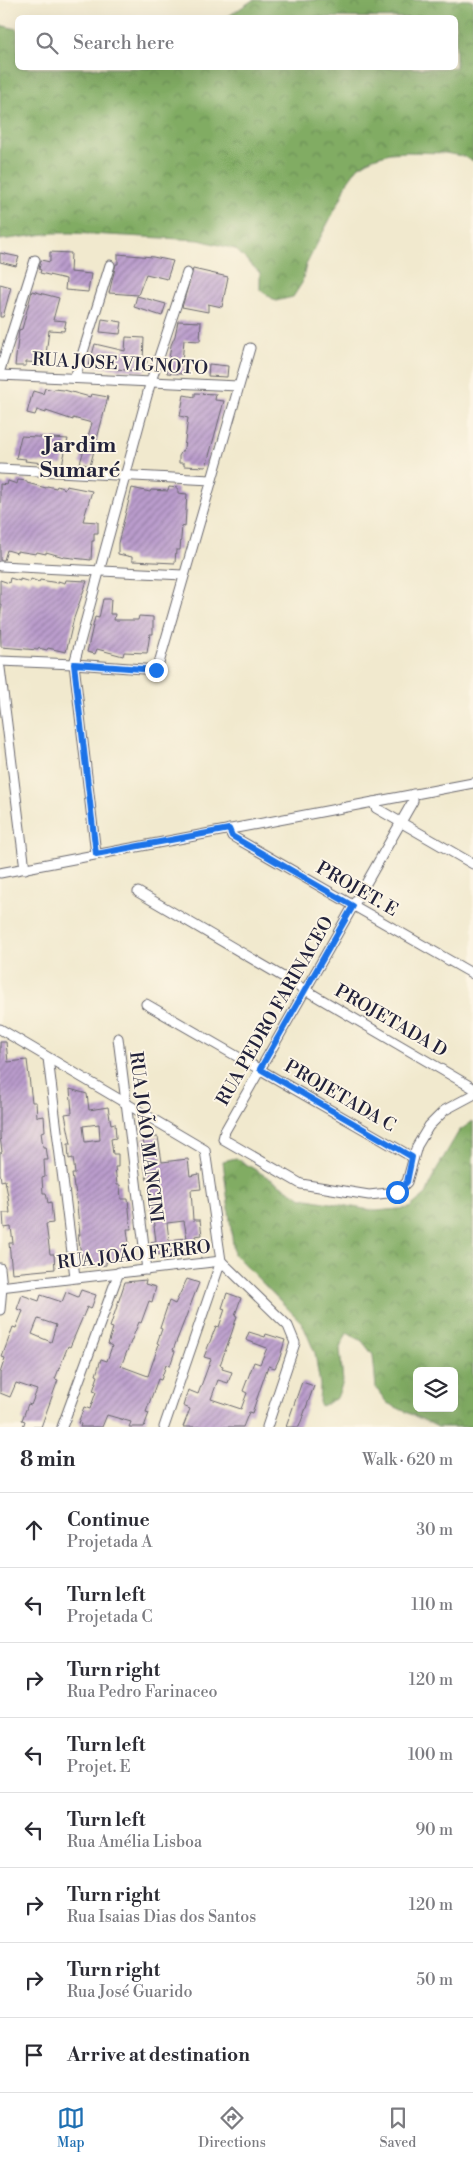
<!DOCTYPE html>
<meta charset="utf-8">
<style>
:root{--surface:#fff;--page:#f2f2f3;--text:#2b2b33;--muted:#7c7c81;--line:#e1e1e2;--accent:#1f6fb2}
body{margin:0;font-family:"Libre Bodoni",serif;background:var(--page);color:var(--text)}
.controls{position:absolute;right:15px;bottom:15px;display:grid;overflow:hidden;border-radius:8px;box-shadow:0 5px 20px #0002}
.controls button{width:45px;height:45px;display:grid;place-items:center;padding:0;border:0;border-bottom:1px solid var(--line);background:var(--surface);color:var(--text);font:25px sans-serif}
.stop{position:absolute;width:15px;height:15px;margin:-11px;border:4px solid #1a73e8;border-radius:50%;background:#fff}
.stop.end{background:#1a73e8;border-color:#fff;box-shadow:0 1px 5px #0008}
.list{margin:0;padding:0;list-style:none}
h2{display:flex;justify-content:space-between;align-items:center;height:65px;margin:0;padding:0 20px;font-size:21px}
h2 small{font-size:16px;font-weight:400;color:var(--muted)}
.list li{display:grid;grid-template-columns:32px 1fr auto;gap:15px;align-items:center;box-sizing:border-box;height:75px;padding:0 20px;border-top:1px solid var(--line)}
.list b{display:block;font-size:19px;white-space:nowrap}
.list p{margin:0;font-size:16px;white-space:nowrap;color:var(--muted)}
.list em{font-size:16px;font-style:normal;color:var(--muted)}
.icon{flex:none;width:28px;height:28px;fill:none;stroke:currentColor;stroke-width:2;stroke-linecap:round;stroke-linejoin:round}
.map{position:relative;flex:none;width:473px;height:1427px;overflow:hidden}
.search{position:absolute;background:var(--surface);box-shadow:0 5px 20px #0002;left:15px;right:15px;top:15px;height:55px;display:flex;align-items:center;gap:12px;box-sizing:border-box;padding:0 18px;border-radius:8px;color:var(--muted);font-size:19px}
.sheet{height:665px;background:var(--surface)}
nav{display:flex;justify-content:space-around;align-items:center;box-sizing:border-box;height:70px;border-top:1px solid var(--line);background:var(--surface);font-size:14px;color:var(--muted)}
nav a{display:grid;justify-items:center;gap:2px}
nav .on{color:var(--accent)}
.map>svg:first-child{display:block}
.forest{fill:url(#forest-crowns);stroke:#526750;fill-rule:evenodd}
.building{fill:url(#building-hatch);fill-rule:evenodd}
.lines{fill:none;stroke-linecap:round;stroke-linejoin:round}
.minor-casing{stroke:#6a686e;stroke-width:11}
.minor{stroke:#fff;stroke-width:9}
.route{stroke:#1a73e8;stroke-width:6}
.labels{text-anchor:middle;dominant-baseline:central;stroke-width:4;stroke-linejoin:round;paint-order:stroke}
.street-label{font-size:18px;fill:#22223b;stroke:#fcf5e5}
.district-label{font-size:22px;font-weight:bold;fill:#22223b;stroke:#fcf5e5}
</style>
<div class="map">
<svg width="473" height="1427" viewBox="0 0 473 1427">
<defs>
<pattern id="forest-crowns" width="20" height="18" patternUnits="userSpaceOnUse" patternTransform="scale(1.25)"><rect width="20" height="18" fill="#81ac64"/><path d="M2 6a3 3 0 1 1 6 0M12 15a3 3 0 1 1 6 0" fill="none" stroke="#698c54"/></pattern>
<pattern id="building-hatch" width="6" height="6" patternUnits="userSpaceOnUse" patternTransform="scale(1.25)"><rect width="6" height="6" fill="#ba9ccc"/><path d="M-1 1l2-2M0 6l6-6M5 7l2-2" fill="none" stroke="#977fa7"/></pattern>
</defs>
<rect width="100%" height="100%" fill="#fcf5e5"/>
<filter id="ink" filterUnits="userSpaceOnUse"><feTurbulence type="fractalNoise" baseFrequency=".02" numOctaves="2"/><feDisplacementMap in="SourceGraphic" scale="10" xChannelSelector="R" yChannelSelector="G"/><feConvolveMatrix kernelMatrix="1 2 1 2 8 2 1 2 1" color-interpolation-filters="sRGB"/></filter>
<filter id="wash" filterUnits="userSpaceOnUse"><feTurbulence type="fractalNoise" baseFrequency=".0096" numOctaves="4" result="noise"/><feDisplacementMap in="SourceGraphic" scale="20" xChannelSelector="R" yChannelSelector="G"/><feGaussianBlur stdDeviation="1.12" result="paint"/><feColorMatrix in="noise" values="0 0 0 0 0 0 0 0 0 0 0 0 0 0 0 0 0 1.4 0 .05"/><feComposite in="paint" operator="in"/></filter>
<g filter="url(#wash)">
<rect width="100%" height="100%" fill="#f1e9ce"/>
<g class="forest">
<path d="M253,0H473V161L462,156L445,153L407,152L390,153L373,158L358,167L348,181L341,198L306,265L302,283L293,297L276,301L260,290V273L235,249L199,240L71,233H54L0,240V25L17,29L18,68H456V18L227,17Z"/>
<path d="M473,1121V1427H438L387,1403L376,1388L373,1355L362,1341L347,1333L340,1348L343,1382L337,1398L321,1406L319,1402L320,1385L315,1353L302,1323L234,1254L223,1161L236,1158L302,1198L376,1211L409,1208L426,1194L435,1172L459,1131ZM417,1371H454V1408H417Z"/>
</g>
<g id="blocks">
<g class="building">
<path d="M50,252L71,253L70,272L91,274L88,292L65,290L66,279L40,273L41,270L39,269L41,260L50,262Z"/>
<path d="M0,253L19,257L16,266L0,262Z"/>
<path d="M118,254L153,257L173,261L167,279L146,274L138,295L109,293L116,264H118Z"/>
<path d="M193,269L228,277L222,307L208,304V312L182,307Z"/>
<path d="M0,284L11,287L3,317H0Z"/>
<path d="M32,291L59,298L53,320L66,321L64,331L49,330L45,363L26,362V366H15L19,330L22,329Z"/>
<path d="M137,296L166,304L162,316L134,307Z"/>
<path d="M102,319L122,322L120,334L100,332Z"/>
<path d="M178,321L201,322L200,341L184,340L182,362H184L183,374L167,373L171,345L175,336Z"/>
<path d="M126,337L144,338L143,361H147L144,372L89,366L95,344L125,351Z"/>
<path d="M209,364L228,366L227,377L208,376Z"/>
<path d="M45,388L54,390V389L64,390L90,397L91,394L108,397L90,466L80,463L92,423L73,418V420L46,411V413L37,410L35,415L27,413L33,391L43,394Z"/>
<path d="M195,393L216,394L215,400L224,401L206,467L184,466V463H179V456L184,448L188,418L180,416L184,395L195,397Z"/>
<path d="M21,436L68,439L62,465L25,461L26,459L16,458Z"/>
<path d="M18,480L27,481V483L46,488L47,486L56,488L57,486L65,489L66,486L92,491L83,521L98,522V533H94V541H92L91,560L64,557L46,552V554L37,552L36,554L17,551V553L7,550L4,560H0V484L7,485L8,481L17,484Z"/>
<path d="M169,487L178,488V493L187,494L185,527L182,526L180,550H176L175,563L132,561V557L118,554V543L132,488L150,492L151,490L168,491Z"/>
<path d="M10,578L20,581V579L30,582L31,579L39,582L40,580L58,583V581L65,583L66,580L87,581L74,618L66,652L48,648L47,650L38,648V650L1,647L0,618L2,605L0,604V580L9,583Z"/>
<path d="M103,599H111L110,614H115L114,620H138L139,616L153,617V634H150L147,653L124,652L123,656L97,649L95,654L87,652L95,617L99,618Z"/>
<path d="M0,1042H6L8,1062L27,1060L32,1102H36L37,1117L44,1116L45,1131L41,1132L43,1147H46L48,1160H44L45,1177L42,1178L43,1193H46L48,1203L51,1202L53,1223L46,1224L50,1254H54L55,1269L12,1273L9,1243H13L11,1227L4,1228L3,1213H10L8,1196L5,1180L1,1181L0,1173V1153L2,1152L0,1137Z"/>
<path d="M70,1089L87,1094L89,1110L108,1107L111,1124L115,1123L116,1138L111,1139L113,1154H118V1167H115L117,1185H120L121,1199H128L131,1229H127L129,1244L122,1245L124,1260L106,1262V1265L83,1267L78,1235H80L75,1188H74L72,1174H75L73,1158L69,1159L68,1144H71L65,1114L72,1113ZM99,1124L100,1140L85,1142L83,1126Z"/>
<path d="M158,1137L162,1162L188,1159L190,1176L199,1174L201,1189L191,1190L193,1220H200L202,1235L195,1236L197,1250L153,1255L151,1242L156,1241L154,1226H155L153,1210H151L150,1180H147L144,1165H146L143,1138ZM184,1221L187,1238L169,1240L167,1223Z"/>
<path d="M187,1279L199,1283L173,1350L175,1351L170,1366L166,1365L161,1380L158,1379L146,1412L149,1413L144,1427H129L131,1422L107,1415L102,1427H80L81,1424L78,1423L84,1407L90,1409L96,1392L93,1391L98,1376L96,1375L101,1359L107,1361L112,1346L108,1344L113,1328L110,1327L125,1282L146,1280L145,1284L156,1287L152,1302L149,1301L141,1323L139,1322L121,1366L148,1376L159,1344L157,1343L162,1329L160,1328L169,1301L175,1304Z"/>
<path d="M81,1290L96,1295L91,1309L87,1307L70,1347L68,1346L55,1379L58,1380L41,1427H23L25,1421L22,1420L28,1404L31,1405L37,1390L16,1383L10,1397L0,1393V1373L5,1358L2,1357L13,1327L16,1328L23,1311L17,1309L22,1295L39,1301L41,1295L62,1302L66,1292L78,1297ZM38,1319L56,1325L51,1342L32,1334Z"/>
<path d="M227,1293L241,1298L235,1315L237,1316L232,1332L220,1365L223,1366L222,1369L232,1372L228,1383L218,1380L211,1399L241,1409L247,1393L243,1391L254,1362L260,1364L267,1348L246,1340L249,1332L265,1337L266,1334L285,1340L280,1357L275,1368L268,1366L252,1413L249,1412L243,1427H183L190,1409L183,1406L188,1390L198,1394L211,1359L204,1357L216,1326L219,1327L225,1309L222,1308Z"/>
<path d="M302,1382L314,1386L299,1427H286Z"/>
</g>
</g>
</g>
<g filter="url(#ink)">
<use href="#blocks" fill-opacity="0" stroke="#6a686e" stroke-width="1"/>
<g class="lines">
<defs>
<g id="minor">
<path d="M0,370L35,260"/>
<path d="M0,375L238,386"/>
<path d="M75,378L110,265"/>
<path d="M0,469L211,480"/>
<path d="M0,566L183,575"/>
<path d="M0,661L74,664L157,670L250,348"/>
<path d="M0,668L25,869"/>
<path d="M413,794V801L225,1131L223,1139L301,1184L369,1195L397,1192L407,1182L417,1146L429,1126L445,1110L473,1095"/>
<path d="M373,802L376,808L473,864"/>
<path d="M229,829L232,836L473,974"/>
<path d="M96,854L74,664L151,381L187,273"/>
<path d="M0,873L473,783"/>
<path d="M138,892L473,1088"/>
<path d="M146,1004L412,1157"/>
<path d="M0,1029L205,1150L221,1261L164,1427"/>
<path d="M118,1038L147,1270"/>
<path d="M48,1058L75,1277"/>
<path d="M221,1261L288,1326L295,1343L267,1427"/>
<path d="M0,1268L2,1287L0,1310"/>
<path d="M0,1287L221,1261"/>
<path d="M62,1427L119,1272"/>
</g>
</defs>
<use href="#minor" class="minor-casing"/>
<use href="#minor" class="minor"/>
</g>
</g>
<g class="lines" filter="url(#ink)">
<path class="route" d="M156,670L74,664L96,854L229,829L232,836L353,906L260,1069L412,1157L407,1182L397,1192"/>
</g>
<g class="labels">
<g class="street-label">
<text transform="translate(120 364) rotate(3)">RUA JOSE VIGNOTO</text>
<text transform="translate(357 889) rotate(30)">PROJET. E</text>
<text transform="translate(275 1011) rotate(-60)">RUA PEDRO FARINACEO</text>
<text transform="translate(391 1021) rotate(30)">PROJETADA D</text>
<text transform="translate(340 1096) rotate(30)">PROJETADA C</text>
<text transform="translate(146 1137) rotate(83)">RUA JOÃO MANCINI</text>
<text transform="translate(134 1255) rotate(-6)">RUA JOÃO FERRO</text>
</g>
<g class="district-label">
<text x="80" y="445">Jardim<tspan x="80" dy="25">Sumaré</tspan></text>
</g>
</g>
</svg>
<div class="controls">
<button><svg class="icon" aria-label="layers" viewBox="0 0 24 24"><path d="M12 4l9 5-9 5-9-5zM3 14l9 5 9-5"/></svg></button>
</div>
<div class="stop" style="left:397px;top:1192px"></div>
<div class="stop end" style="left:156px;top:670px"></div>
<div class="search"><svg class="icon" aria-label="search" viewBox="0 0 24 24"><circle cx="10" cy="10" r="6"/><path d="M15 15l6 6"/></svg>Search here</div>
</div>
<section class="sheet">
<h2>8 min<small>Walk · 620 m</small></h2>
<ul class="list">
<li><svg class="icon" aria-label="ahead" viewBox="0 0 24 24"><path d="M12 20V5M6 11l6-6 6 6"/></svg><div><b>Continue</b><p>Projetada A</p></div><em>30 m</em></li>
<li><svg class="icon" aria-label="left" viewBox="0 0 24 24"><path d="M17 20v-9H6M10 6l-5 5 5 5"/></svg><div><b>Turn left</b><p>Projetada C</p></div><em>110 m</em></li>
<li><svg class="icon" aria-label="right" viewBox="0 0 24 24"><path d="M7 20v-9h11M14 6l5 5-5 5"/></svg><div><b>Turn right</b><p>Rua Pedro Farinaceo</p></div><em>120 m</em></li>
<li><svg class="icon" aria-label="left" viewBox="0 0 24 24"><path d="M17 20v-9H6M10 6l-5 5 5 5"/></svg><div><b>Turn left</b><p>Projet. E</p></div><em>100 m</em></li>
<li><svg class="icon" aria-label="left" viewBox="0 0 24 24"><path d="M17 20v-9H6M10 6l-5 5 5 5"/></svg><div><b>Turn left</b><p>Rua Amélia Lisboa</p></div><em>90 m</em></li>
<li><svg class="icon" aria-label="right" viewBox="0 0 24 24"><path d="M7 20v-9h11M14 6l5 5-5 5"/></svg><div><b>Turn right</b><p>Rua Isaias Dias dos Santos</p></div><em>120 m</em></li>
<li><svg class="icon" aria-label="right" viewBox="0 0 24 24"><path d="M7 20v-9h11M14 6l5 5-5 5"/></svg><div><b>Turn right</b><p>Rua José Guarido</p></div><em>50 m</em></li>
<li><svg class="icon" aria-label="arrive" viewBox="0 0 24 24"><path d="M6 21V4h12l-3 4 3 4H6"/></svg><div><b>Arrive at destination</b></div></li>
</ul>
</section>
<nav>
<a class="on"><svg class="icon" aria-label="map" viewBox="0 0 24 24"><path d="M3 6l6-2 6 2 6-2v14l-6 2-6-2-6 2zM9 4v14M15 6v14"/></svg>Map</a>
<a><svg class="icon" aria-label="directions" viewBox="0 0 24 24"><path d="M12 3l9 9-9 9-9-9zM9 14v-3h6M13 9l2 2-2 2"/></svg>Directions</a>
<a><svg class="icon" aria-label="saved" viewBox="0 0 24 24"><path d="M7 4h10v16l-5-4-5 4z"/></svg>Saved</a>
</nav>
